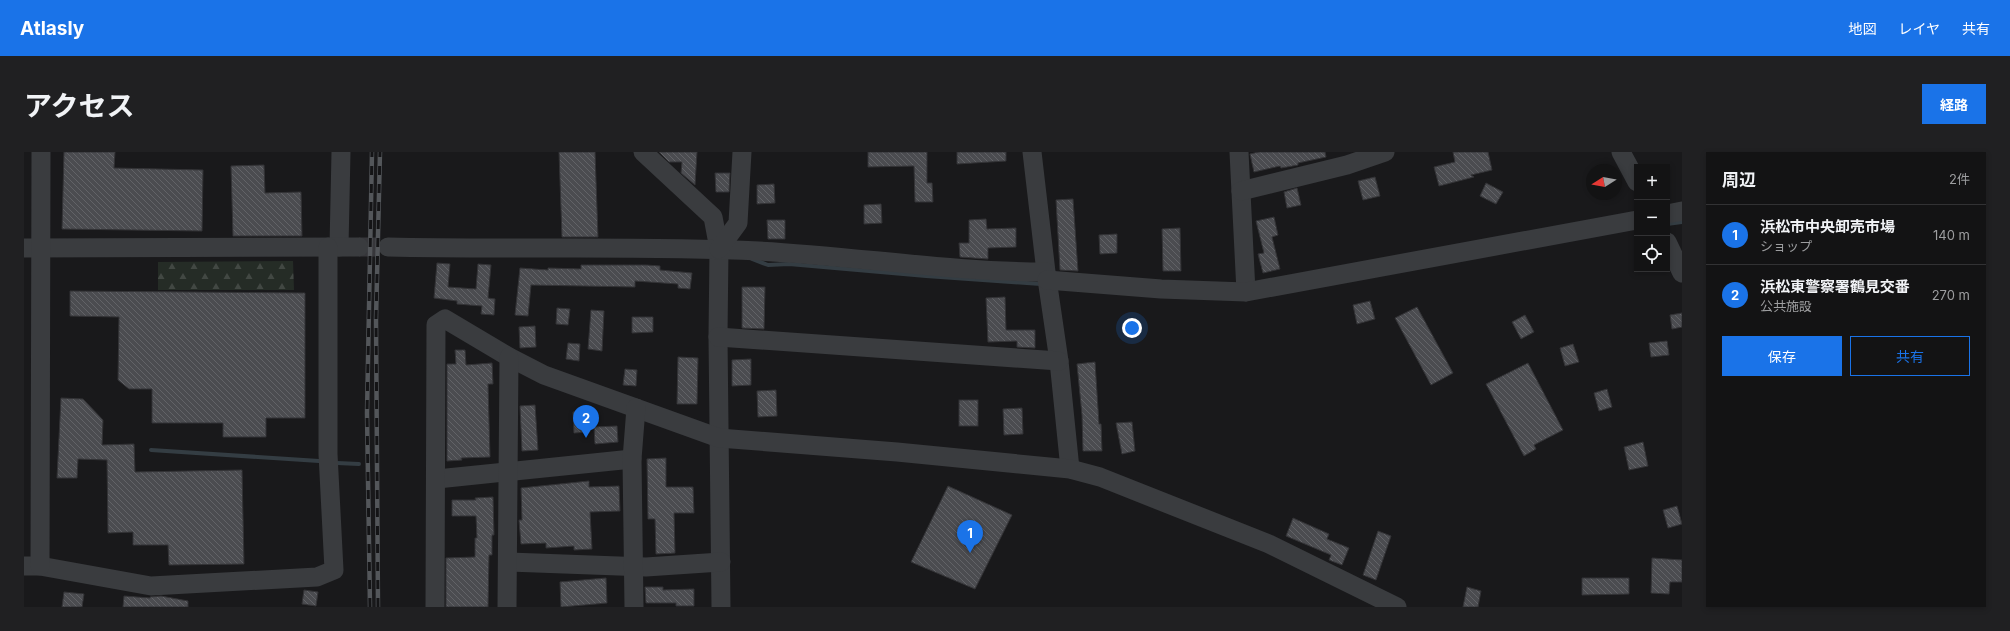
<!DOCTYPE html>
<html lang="ja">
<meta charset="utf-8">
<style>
:root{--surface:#131314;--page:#202022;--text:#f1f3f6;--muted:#9d9ea0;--line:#323234;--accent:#1a73e8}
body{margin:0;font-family:Inter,"Noto Sans JP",sans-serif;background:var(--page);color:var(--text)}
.controls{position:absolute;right:12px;top:12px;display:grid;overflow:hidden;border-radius:0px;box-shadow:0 2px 6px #0003}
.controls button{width:36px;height:36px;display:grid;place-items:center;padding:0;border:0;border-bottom:1px solid var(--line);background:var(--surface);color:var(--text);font:20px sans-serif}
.compass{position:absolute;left:1562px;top:12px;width:36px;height:36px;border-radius:50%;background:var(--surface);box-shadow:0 2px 6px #0003;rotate:259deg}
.you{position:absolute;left:1108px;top:176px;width:14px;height:14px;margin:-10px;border:3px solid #fff;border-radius:50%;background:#1a73e8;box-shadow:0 0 0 6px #1a73e833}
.badge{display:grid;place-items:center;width:26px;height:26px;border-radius:50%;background:var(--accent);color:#fff;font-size:13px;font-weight:700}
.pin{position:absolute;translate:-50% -33px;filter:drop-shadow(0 1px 2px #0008)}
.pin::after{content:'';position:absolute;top:21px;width:14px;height:12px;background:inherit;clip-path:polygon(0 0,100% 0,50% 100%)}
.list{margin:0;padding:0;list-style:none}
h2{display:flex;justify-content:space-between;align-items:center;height:52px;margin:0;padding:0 16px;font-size:17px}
h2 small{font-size:13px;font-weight:400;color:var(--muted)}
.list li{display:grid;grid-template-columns:26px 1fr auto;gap:12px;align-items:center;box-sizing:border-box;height:60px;padding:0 16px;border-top:1px solid var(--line)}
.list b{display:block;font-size:15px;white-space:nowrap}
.list p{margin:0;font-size:13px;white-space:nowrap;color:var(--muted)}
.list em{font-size:13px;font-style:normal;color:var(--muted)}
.actions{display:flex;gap:8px;padding:12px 16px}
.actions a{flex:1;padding:9px 0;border:1px solid var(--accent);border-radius:0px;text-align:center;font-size:14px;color:var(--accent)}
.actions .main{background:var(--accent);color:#fff}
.icon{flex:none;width:22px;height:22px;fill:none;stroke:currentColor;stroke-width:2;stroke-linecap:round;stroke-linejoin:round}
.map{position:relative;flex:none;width:1658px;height:455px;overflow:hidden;border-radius:0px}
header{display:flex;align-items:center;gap:24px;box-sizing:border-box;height:56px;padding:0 20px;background:var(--accent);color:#fff}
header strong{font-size:19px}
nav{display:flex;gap:22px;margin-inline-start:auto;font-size:14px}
.intro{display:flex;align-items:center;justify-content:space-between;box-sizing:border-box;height:96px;padding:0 24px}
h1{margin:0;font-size:28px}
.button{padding:10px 18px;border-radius:0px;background:var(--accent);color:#fff;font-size:14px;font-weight:700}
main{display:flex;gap:24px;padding:0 24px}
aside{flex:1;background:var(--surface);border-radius:0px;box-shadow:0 2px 6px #0003}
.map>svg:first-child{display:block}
.forest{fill:url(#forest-firs)}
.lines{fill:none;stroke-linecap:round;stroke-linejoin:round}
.stream{stroke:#343d43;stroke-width:4}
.building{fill:url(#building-back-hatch);stroke:#333336}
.minor-tunnel{stroke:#37373b;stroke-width:19;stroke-dasharray:19 10;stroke-linecap:butt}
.minor{stroke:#3a3c3f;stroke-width:19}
.rail-casing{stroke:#53565a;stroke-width:4.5}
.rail{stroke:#141416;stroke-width:3;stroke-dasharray:9;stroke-linecap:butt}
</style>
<header>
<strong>Atlasly</strong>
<nav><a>地図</a><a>レイヤ</a><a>共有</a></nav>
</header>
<div class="intro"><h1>アクセス</h1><a class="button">経路</a></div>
<main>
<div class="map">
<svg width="1658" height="455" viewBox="0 0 1658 455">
<defs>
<pattern id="forest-firs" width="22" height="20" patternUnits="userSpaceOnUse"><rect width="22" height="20" fill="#252c26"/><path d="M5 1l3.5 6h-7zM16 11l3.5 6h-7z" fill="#424843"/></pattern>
<pattern id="building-back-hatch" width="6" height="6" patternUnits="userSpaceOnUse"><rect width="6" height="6" fill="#4b4c50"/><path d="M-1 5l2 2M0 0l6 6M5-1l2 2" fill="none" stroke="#626367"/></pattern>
</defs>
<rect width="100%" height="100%" fill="#19191b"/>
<path class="forest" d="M269,109L270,138H134V110Z"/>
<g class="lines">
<g class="stream">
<path d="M1643,72L1658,70"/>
<path d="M728,107L744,113L765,112L902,124L1017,132"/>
<path d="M127,298L295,309"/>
<path d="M313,311L335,312"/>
</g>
</g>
<g class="building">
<path d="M40,0H91L90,16L179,18L178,79L38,77Z"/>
<path d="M535,0H571L574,85H538Z"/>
<path d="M635,0H673L671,33L657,21L658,10H645Z"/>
<path d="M844,0H903V31H908L909,50H891L890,14L844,15Z"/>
<path d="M933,0H982V9L933,12Z"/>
<path d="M1235,0H1301L1302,5L1274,11V13L1257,16L1256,14L1230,20L1226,2Z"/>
<path d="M1429,0H1464L1468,18L1447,23L1450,25L1415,34L1410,15L1431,10Z"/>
<path d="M240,13L241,41L277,40L278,84H209L207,14Z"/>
<path d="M691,21H706L705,40H692Z"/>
<path d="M1351,25L1356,44L1339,48L1334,29Z"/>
<path d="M1462,31L1479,40L1472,52L1456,44Z"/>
<path d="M750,32L751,51L733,52V33Z"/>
<path d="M1273,36L1277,53L1263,56L1260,40Z"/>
<path d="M1049,47L1054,119L1036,118L1032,48Z"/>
<path d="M857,52L858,71L840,72V53Z"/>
<path d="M1250,65L1254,83L1248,85L1256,117L1239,121L1234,102L1240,101L1232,69Z"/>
<path d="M962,67L963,77L992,76V95L964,96V107L936,105L935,91H945V68Z"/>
<path d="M743,68H761V87H744Z"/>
<path d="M1156,76L1157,119H1139L1138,77Z"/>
<path d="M1093,82V101L1076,102L1075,83Z"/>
<path d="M413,111L426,112L424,135L452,137L454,112L467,113L464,146L471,147L470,163L457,162L458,154L433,152V149L410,146Z"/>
<path d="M557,113H622L636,114V118L668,121L666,137L654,136V132L611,129V135L507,133L504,164L491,163L496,116L524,118V116L557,117Z"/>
<path d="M718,135H741L740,177L718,176Z"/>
<path d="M46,139L281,141V266H242V285H199V271H128V237H105L94,228L95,165L46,164Z"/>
<path d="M981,145L982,178H1011V196L993,195V189L964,190L962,146Z"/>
<path d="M1346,149L1351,167L1333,172L1329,153Z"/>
<path d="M1393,155L1429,221L1407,233L1371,166Z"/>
<path d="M533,156L546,157L544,173L532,172Z"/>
<path d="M567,158L580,159L578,199L564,197Z"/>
<path d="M1658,161V175L1648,177L1646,163Z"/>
<path d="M1501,163L1510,180L1497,187L1488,170Z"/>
<path d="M608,165H629V180L608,181Z"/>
<path d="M511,174L512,195L496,196L495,175Z"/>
<path d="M1643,189L1645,203L1627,205L1625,191Z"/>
<path d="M544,191L556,192L555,209L542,207Z"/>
<path d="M1549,192L1555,210L1541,214L1536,196Z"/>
<path d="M431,198H441L442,213L468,211L469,232H464L466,305L437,306L438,308L423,309V212H432Z"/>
<path d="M654,205L674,206L673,252H653Z"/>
<path d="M727,207V233L708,234V208Z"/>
<path d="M1071,210L1075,272H1077L1078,299H1059L1058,263L1053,212Z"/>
<path d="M1504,211L1539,278L1510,293L1512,297L1500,304L1462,232Z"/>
<path d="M601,217L613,218L612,234L599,233Z"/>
<path d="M1583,237L1588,255L1575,259L1570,241Z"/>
<path d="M752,238L753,264L734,265L733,239Z"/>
<path d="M37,246L59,247L79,268L78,293L110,292L111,320L218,318L220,412L145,413L144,393H109V380L84,381L83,308L54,307L53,326H33Z"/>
<rect x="935" y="248" width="19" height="26"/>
<path d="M511,253L514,298L498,299L496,254Z"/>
<path d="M998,256L999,282L980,283L979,257Z"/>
<path d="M565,259L566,280L550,281L549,260Z"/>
<path d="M1108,270L1111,299L1098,302L1092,271Z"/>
<path d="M593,274L594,290L571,292L570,275Z"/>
<path d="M1619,290L1624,314L1605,318L1600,295Z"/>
<path d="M642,306V335H669L670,361H650L651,401L632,402L631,367H624L623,307Z"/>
<path d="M565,329V335L595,334L596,359L566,360L568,397L550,398V394L522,396V391L497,392L495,368H498L497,336Z"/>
<path d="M924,334L988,363L951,437L887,410Z"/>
<path d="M469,345L470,383H468V403H465L464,455H422V406L451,405V386H453L452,364H428V348H452L451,346Z"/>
<path d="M1653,354L1658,372L1644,376L1639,358Z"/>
<path d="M1269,366L1305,382L1303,387L1325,396L1318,413L1305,408L1307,403L1262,384Z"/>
<path d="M1354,379L1367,384L1352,428L1339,423Z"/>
<path d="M1628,406L1658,408V430H1646L1645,442L1627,441Z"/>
<path d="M582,426L583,451L537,455L536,430Z"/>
<path d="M1558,426H1605V442L1558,443Z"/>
<path d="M621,435H639V438L670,437V454H652V451H622Z"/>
<path d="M1443,435L1457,439L1454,455H1439Z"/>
<path d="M280,438L294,440L292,454L278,452Z"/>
<path d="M40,440L60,442L58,455H38Z"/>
<path d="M100,444L126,446V445L137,444L164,449V455H99Z"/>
</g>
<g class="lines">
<path class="minor-tunnel" d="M335,95H364"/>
<g class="minor">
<path d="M619,0L689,65L695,97L694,185L697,455"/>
<path d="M1008,0L1022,120L1035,209L1046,317"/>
<path d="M1215,0L1222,140"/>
<path d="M1597,0L1613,30"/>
<path d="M1217,39L1323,13L1361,0"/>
<path d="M1643,62L1658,59"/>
<path d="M1643,90L1658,121"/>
<path d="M315,95L317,0"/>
<path d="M364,95C488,98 612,93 735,99C831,104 926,120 1022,120"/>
<path d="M0,96L335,95"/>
<path d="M695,97L714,71L718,0"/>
<path d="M1023,128L1137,137L1222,140L1613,68"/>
<path d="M694,185L1035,209"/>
<path d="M413,327L608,307"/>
<path d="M485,410L622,415L697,410"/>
<path d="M0,414H16L127,434L293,425L310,418L304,302V95"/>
<path d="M16,414L17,0"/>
<path d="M411,455L412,173L421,167L485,205L520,223L695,286L873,300L1046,317L1076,325L1245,392L1373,455"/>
<path d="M483,455L485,205"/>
<path d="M610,455L608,307L612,256"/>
</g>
<defs>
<g id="rail">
<path d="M346,455L343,261L348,0"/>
<path d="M354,455L352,167L356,0"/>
</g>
</defs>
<use href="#rail" class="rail-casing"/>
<use href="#rail" class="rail"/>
</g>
</svg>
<div class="controls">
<button>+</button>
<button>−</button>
<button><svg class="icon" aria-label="locate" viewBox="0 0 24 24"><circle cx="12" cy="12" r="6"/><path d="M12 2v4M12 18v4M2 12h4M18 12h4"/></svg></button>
</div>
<svg class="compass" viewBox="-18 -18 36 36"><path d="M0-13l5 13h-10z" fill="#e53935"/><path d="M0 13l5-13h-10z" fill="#9d9ea0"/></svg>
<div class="you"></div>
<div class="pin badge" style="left:946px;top:401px">1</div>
<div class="pin badge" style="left:562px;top:286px">2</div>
</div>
<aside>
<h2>周辺<small>2件</small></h2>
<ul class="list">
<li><span class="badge">1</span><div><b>浜松市中央卸売市場</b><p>ショップ</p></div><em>140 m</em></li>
<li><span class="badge">2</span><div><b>浜松東警察署鶴見交番</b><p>公共施設</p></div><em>270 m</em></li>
</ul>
<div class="actions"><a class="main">保存</a><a>共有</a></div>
</aside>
</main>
